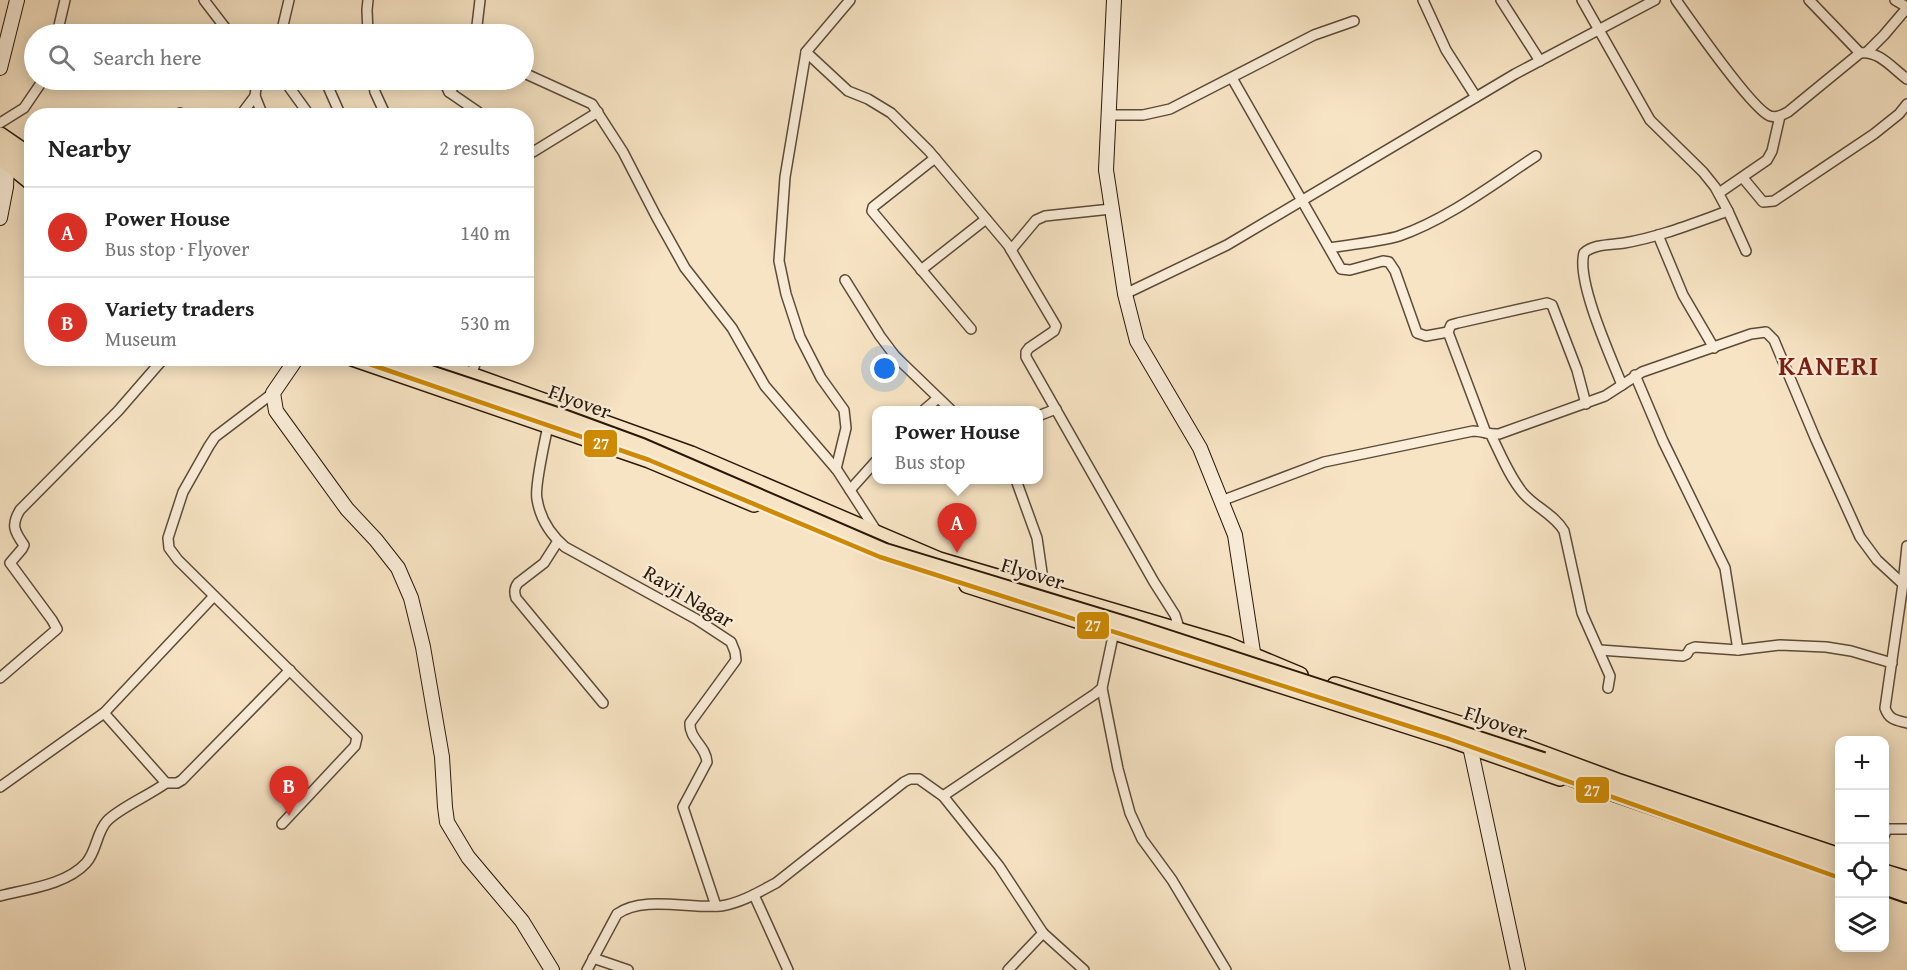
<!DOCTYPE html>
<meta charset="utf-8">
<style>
:root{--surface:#fff;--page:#f2f2f2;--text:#222;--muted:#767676;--line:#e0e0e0;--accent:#d93025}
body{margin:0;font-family:"Gentium Book Plus",serif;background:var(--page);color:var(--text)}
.controls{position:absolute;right:18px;bottom:18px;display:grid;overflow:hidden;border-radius:12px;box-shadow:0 3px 15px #0003}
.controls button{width:54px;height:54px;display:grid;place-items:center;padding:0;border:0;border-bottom:2px solid var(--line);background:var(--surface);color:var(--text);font:30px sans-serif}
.you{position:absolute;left:885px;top:369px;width:21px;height:21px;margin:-15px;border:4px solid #fff;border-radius:50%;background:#1a73e8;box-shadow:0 0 0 9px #1a73e833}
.badge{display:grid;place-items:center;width:39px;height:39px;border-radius:50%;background:var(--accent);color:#fff;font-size:20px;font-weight:700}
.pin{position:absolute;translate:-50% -50px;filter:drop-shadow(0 2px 3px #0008)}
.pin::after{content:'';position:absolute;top:32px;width:21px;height:18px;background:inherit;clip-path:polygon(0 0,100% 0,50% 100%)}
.popup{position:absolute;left:872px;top:406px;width:171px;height:78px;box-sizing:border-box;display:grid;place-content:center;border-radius:12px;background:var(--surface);filter:drop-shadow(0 2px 4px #0005);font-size:20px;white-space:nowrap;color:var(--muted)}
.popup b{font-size:22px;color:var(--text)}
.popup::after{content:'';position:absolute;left:50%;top:100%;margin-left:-12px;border:12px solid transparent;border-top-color:var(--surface)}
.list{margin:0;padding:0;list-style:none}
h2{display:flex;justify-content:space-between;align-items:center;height:78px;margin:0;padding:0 24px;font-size:26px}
h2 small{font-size:20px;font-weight:400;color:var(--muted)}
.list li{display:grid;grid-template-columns:39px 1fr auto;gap:18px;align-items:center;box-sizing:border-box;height:90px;padding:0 24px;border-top:2px solid var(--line)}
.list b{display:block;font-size:22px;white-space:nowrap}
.list p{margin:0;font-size:20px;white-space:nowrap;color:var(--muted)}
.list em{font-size:20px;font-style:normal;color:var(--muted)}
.icon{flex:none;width:33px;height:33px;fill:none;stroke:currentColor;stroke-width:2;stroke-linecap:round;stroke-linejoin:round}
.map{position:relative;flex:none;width:1907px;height:970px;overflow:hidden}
.search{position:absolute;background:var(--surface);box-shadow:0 3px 15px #0003;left:24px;top:24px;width:510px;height:66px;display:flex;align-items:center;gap:15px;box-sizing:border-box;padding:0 21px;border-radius:33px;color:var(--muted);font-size:22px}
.panel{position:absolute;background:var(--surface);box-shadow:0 3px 15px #0003;left:24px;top:108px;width:510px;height:258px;border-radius:24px}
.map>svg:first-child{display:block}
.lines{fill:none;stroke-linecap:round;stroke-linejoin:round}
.street-casing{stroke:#5c4b38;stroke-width:12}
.secondary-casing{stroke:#291809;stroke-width:16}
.primary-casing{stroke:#291809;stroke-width:18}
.highway-casing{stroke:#291809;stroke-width:20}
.street{stroke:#faedd9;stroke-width:9}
.secondary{stroke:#faedd9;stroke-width:14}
.primary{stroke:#f7e4c4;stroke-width:15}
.highway{stroke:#f7e4c4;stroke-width:16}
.highway-bridge-casing{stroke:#291809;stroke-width:20;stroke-linecap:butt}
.highway-bridge{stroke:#f7e4c4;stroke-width:16}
.bus-1-casing{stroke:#faedd9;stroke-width:9}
.bus-1{stroke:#ce8a02;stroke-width:4.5}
.labels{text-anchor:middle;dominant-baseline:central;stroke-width:4.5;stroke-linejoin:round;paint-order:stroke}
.street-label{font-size:21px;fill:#291809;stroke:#faedd9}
.district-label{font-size:27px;font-weight:bold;letter-spacing:1.5px;fill:#7a1f14;stroke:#faedd9}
.line-badge{stroke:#faedd9;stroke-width:2}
.badge-label{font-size:16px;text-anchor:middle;font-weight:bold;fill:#fff}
</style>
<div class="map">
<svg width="1907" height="970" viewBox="0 0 1907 970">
<rect width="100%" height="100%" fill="#f7e4c4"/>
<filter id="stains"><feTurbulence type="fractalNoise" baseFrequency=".00333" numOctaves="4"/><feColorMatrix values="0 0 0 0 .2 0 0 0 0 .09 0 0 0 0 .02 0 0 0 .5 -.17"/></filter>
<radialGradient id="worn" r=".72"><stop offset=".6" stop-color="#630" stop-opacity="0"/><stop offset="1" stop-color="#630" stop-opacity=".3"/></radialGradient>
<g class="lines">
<defs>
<g id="street">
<path d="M204,0L230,34"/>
<path d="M368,0L367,10L368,34"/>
<path d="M1423,0L1446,50L1476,97"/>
<path d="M1501,0L1540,61"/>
<path d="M1582,0L1650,120L1703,172L1715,187L1728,211L1746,251"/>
<path d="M1676,0C1690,20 1753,110 1770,116C1777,118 1782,115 1788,112L1860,53"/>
<path d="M1809,0L1860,53C1879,50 1893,69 1907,79"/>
<path d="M1895,0L1907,7"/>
<path d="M57,34L65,0"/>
<path d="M281,34L289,0"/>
<path d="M476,34L480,0"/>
<path d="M1868,51L1884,35L1907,8"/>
<path d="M806,52L848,91L868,99L891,113L929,151L1008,245L1056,326L1054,331L1029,348L1026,352V357L1154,582L1175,615L1181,634"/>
<path d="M524,73L592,104L623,152L656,216L685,268L732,328L765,386L837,470L877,532"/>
<path d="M1232,78L1341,269L1350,270L1383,261L1389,262L1395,271L1417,333L1426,336L1448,332"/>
<path d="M257,80L255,96L263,116"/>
<path d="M284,80L310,116"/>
<path d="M325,80L341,116"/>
<path d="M373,80L375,92L386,116"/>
<path d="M443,80L449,92L459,80"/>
<path d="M449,92L484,116"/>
<path d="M180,113L183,116"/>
<path d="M1108,115H1143L1170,109L1314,35L1354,21"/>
<path d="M240,116L255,96"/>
<path d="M0,123L24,108L43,80"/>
<path d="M526,149L533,152L598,112"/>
<path d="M935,158L873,207L872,211L971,329"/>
<path d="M1743,178L1763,202L1774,201L1874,134L1899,114L1907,104"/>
<path d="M1719,193L1767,160L1772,151L1780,116"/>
<path d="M1658,235L1683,295L1714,348"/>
<path d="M1330,248C1351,244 1380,242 1399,236C1448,219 1493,184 1536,156"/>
<path d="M1011,250L1036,220L1045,216L1111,209"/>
<path d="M921,270L986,219"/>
<path d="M845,280L880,336L895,356L951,410"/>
<path d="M1125,294L1227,245L1515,74L1655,0"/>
<path d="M1635,375L1663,441L1725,568L1738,650"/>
<path d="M470,379L477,358"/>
<path d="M1622,385C1611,357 1576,281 1584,253C1593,244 1611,245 1624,243C1660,237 1694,223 1728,211"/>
<path d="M273,393L215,437L209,446L183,492L168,538L169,548L178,560L357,737L355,746L282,824"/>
<path d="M924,410L938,398"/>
<path d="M1038,416L1056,409"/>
<path d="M549,421C546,436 534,487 537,499C540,518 551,535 565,547L696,619L731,642L735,652L736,660L690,723C689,739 706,746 707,762L683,807L716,906"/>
<path d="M1486,433L1448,332L1451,325L1458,323L1547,303L1552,305L1577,370L1586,404"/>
<path d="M1491,435C1501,455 1509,476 1523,493C1535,507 1555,515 1564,531L1582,613L1610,676L1608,688"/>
<path d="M836,469L846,428L844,410L821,378L800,337L786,294L779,261L785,177L806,52L850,0"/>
<path d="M1016,480L1037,538L1045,593"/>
<path d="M850,490L876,461"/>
<path d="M1221,501L1324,462L1473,431C1483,431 1489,435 1499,434L1605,396L1642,372L1751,334L1766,332L1774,340L1816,440L1860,537L1877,560L1903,584L1885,708C1889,720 1896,720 1907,723"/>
<path d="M558,541L544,563L518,583C514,588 514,592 516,598L603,703"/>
<path d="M1903,584L1907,546"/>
<path d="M1600,650L1683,656L1687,654L1690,649L1695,647L1738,650L1780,645L1826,647L1851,651L1892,663"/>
<path d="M0,678L57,629L52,620L10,563L22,549L24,545C14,531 11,525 20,510L118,411L164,358"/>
<path d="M1102,688L1118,769L1130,813L1142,839L1172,880L1226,970"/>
<path d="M104,713L166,783"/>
<path d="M0,787L104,713L214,596"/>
<path d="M943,796L1095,694L1102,688L1115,627"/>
<path d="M1884,836L1887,829H1907"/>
<path d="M754,895L788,970"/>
<path d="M0,896C27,889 66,885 86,863C97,851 96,833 107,821C119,808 150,795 166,783H177L182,780L290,670"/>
<path d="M1043,933L1084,970"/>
<path d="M593,958L628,970"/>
<path d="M587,970L617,914C643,895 690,909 721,906C741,903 759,892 776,883L904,782L910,779H919L943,796L999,866L1043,933L1008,970"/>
</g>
<g id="secondary">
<path d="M1114,0L1106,170L1125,294L1137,341L1200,448L1235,535L1255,665"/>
<path d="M0,68L17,0"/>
<path d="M0,218L6,187L7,163"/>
<path d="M297,358L273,393L276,411L347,509L376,540L398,568L411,598L423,647L442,757L445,807L447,822L468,857L522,921L552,970"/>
<path d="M1468,737L1518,970"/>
</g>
<g id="primary">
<path d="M0,135L32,157"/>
<path d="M0,157L32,183"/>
<path d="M352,358L649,460L754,504"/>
<path d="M414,358L471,375L691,454L939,560L1228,645L1300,675"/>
<path d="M967,585L1449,739L1560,778"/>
<path d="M1335,685L1482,731L1617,781L1840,856"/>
<path d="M1884,872L1907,879"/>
</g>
<g id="highway">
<path d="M0,147L32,170"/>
<path d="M1543,761L1551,769L1587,783L1840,870"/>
<path d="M1884,886L1907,894"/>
</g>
</defs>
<use href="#street" class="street-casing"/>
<use href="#secondary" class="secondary-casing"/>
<use href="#primary" class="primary-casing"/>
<use href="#highway" class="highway-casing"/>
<use href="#street" class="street"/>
<use href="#secondary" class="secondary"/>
<use href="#primary" class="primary"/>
<use href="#highway" class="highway"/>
<defs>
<path id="highway-bridge" d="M382,358L563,418L642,447L885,552L1135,628L1543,761"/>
</defs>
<use href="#highway-bridge" class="highway-bridge-casing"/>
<use href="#highway-bridge" class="highway-bridge"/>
<defs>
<path id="bus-1" d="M352,358L649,460L880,557L1449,739L1840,878"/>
</defs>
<use href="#bus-1" class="bus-1-casing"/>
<use href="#bus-1" class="bus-1"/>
</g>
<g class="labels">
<g class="street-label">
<text transform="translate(580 401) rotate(20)">Flyover</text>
<text transform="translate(1033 573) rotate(17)">Flyover</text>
<text transform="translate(689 596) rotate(31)">Ravji Nagar</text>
<text transform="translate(1496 722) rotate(19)">Flyover</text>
</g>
<g class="district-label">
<text x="1829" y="365">KANERI</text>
</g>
</g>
<g class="line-badge">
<rect x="583" y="429" width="35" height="29" rx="6" fill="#ce8a02"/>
<rect x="1076" y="611" width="34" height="29" rx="6" fill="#ce8a02"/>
<rect x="1575" y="776" width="35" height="28" rx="6" fill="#ce8a02"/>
</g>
<g class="badge-label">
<text x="601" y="449">27</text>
<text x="1093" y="631">27</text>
<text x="1592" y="796">27</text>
</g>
<rect width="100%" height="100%" filter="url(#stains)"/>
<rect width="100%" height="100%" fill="url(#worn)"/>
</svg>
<div class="controls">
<button>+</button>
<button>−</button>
<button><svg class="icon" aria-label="locate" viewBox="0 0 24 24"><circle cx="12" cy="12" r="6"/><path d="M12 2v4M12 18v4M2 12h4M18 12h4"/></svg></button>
<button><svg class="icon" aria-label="layers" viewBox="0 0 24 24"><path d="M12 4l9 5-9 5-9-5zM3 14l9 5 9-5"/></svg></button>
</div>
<div class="you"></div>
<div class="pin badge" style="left:957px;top:553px">A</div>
<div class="popup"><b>Power House</b>Bus stop</div>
<div class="pin badge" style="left:289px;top:816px">B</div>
<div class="search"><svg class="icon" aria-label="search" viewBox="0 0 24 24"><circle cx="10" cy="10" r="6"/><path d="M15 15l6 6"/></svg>Search here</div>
<section class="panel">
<h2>Nearby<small>2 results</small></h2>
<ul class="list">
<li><span class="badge">A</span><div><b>Power House</b><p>Bus stop · Flyover</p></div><em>140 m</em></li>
<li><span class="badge">B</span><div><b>Variety traders</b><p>Museum</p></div><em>530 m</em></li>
</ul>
</section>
</div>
